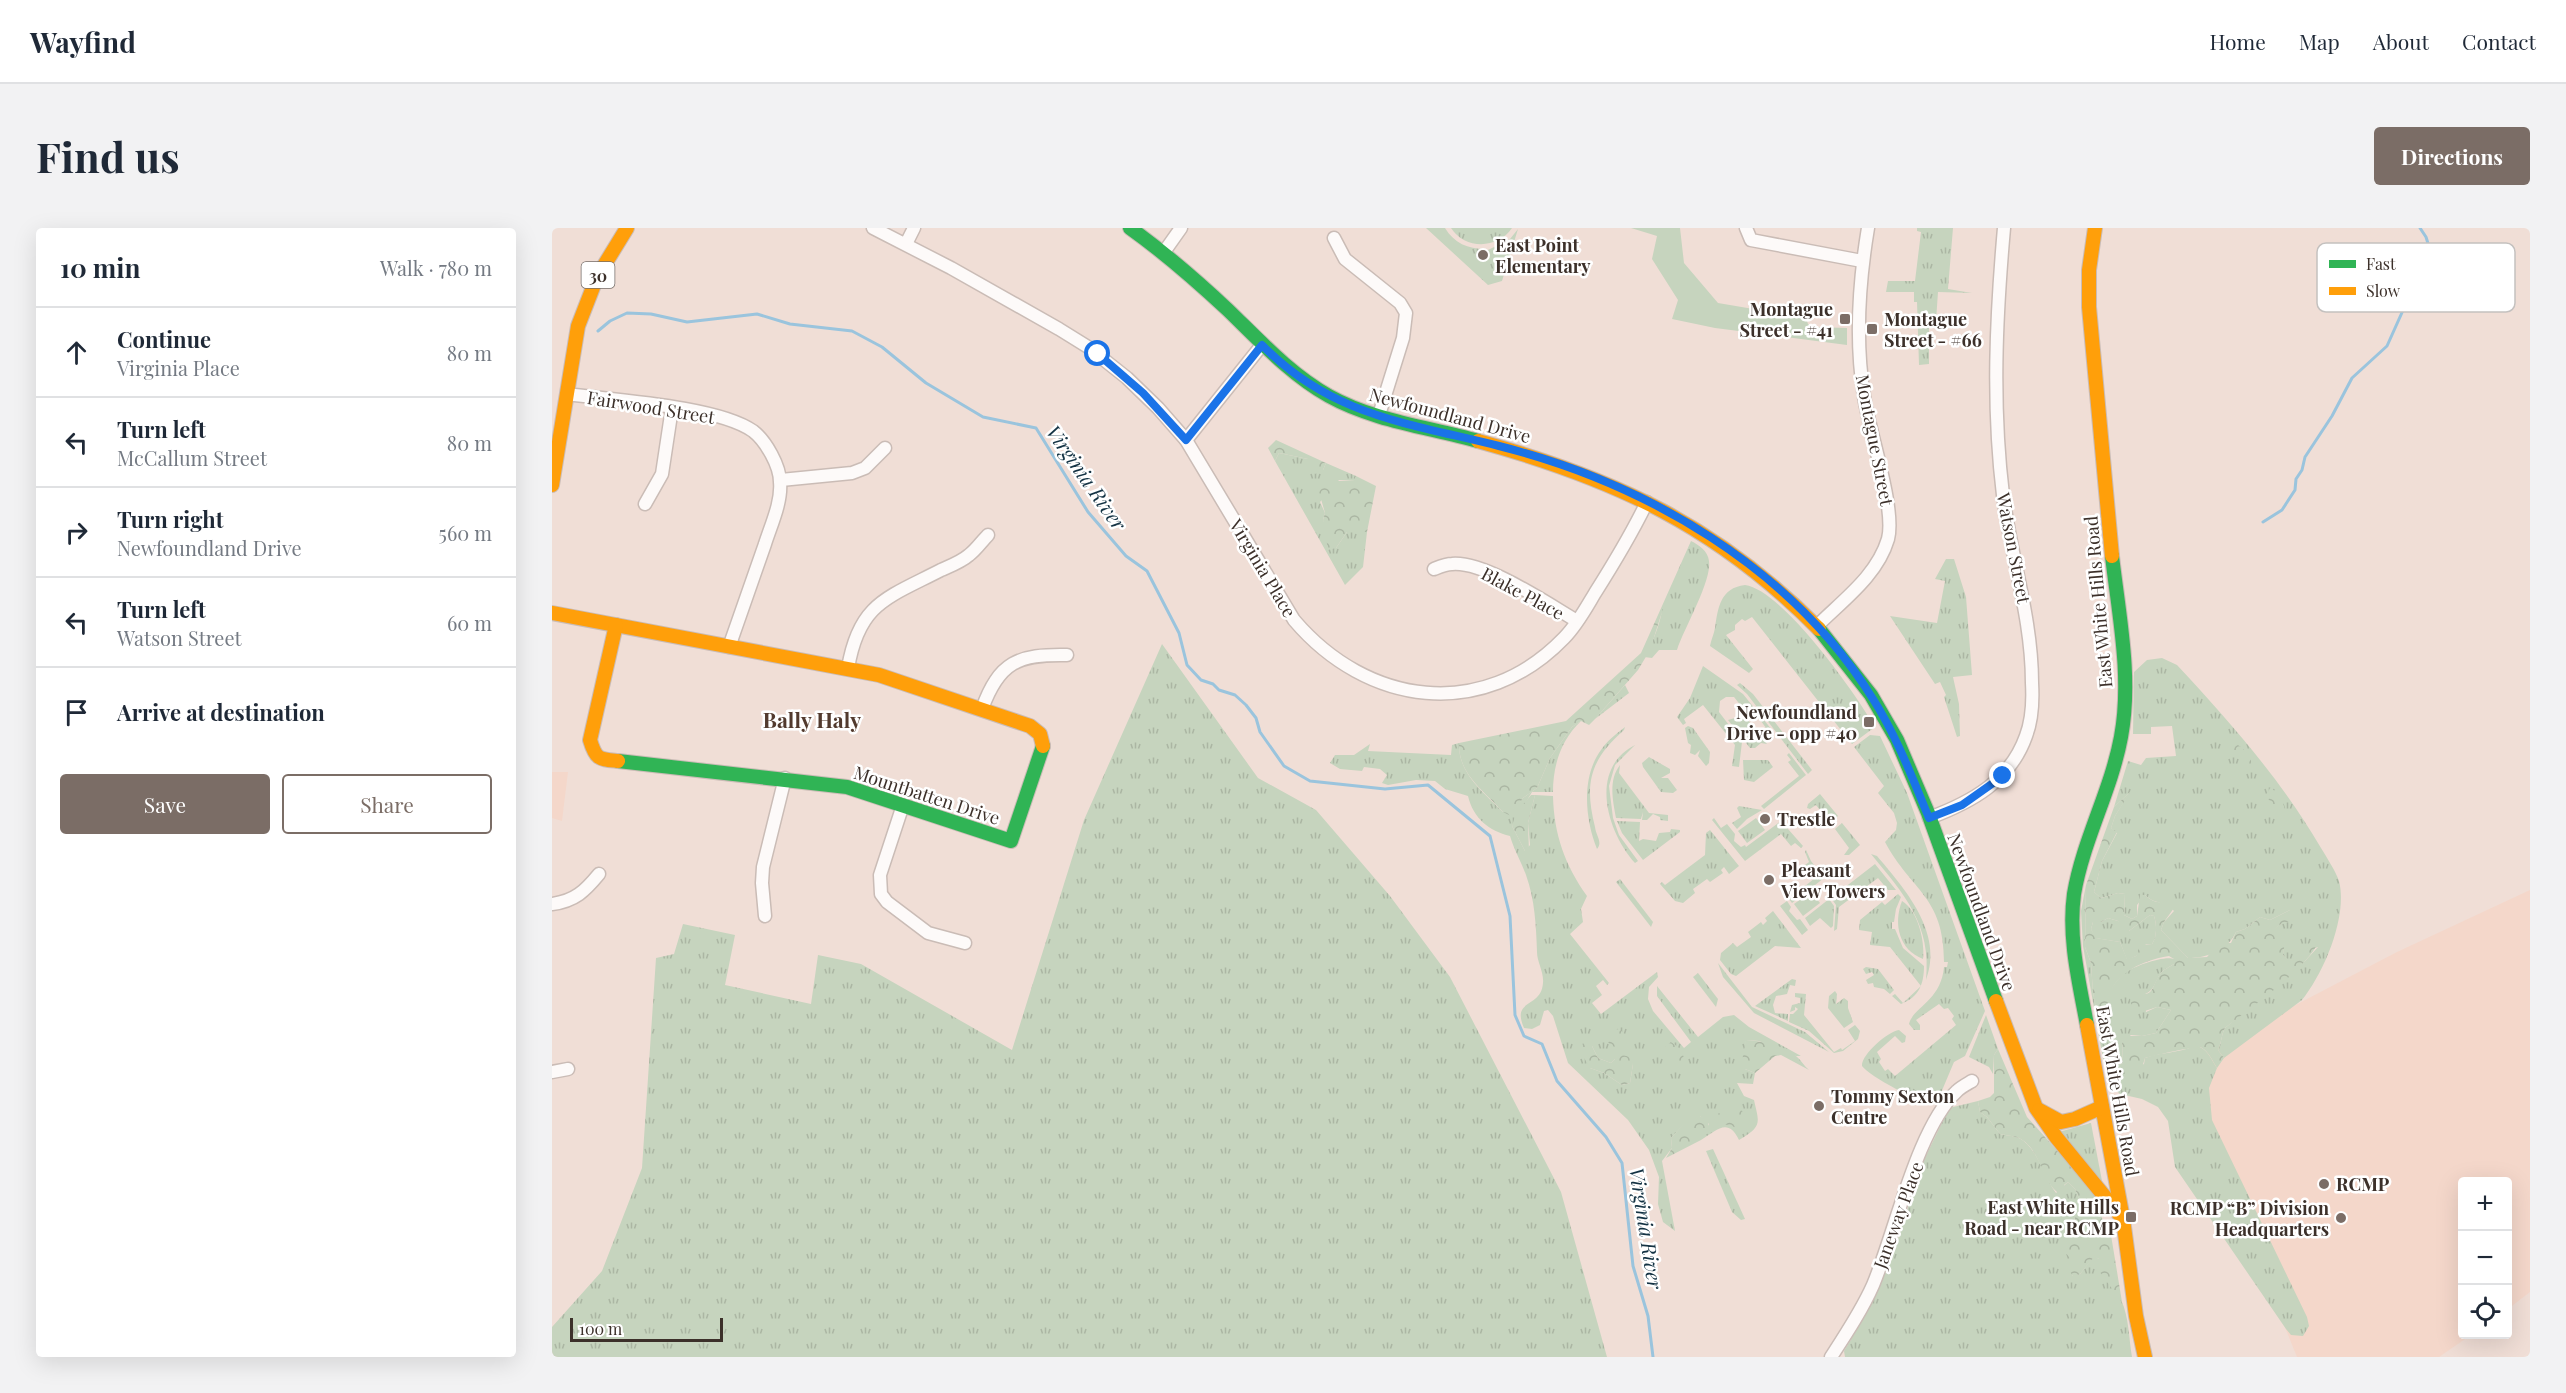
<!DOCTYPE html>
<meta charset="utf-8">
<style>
:root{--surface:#fff;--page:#f2f2f3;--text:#1f2937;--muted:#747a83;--line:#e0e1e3;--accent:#7b6d66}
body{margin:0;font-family:"Playfair Display",serif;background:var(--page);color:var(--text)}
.controls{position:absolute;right:18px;bottom:18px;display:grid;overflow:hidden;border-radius:6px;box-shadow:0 6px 24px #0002}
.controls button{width:54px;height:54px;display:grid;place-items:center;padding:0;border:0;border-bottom:2px solid var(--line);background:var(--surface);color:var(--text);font:30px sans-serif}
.scale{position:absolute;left:18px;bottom:15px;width:153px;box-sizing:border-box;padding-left:6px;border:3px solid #3c302a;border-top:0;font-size:16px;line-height:21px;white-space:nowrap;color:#3c302a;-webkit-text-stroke:4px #fff;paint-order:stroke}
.stop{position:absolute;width:18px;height:18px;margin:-14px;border:4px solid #1a73e8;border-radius:50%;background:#fff}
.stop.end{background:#1a73e8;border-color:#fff;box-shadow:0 2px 6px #0008}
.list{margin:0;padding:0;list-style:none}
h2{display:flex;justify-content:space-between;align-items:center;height:78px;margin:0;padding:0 24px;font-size:26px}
h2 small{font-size:20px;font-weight:400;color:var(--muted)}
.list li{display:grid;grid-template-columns:39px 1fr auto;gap:18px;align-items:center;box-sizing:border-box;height:90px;padding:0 24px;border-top:2px solid var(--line)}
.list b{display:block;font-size:22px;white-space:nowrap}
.list p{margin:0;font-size:20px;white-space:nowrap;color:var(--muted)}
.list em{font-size:20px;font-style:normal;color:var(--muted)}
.actions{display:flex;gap:12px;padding:18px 24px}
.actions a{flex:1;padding:14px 0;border:2px solid var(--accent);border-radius:6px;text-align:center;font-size:21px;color:var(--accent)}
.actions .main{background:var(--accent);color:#fff}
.icon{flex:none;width:33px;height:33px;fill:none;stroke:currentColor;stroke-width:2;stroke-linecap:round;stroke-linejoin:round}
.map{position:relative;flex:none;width:1978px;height:1129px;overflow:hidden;border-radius:6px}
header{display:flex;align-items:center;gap:36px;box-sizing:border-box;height:84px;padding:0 30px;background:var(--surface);border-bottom:2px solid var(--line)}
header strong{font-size:28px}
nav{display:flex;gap:33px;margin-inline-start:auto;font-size:21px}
.intro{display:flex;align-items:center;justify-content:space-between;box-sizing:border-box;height:144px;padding:0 36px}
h1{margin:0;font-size:42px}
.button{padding:15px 27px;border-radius:6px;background:var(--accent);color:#fff;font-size:21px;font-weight:700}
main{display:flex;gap:36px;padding:0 36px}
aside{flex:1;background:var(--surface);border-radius:6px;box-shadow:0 6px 24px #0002}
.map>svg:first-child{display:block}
.built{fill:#f4d7ca}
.grass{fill:url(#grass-tufts);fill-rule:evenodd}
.forest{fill:url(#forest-crowns);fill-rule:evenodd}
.park{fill:#c6d4be}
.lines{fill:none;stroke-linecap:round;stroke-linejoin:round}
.stream{stroke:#9ac4dd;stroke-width:3}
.street-casing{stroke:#cabcb6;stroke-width:15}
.fast-casing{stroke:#cabcb6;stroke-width:16}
.slow-casing{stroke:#cabcb6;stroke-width:16}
.street{stroke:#fdfaf9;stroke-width:12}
.fast{stroke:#30b455;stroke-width:14}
.slow{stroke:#ff9f0a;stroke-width:14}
.route{stroke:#1a73e8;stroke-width:8}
.poi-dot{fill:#7b6d66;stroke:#fff;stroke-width:2}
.labels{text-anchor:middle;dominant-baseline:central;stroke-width:5;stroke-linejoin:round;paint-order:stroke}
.shield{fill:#fff;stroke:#766e6a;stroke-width:1.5}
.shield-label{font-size:16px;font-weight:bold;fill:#3c302a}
.poi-label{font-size:18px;font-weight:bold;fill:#3c302a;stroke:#fff;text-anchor:start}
.street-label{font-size:18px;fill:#3c302a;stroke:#fff}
.water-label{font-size:20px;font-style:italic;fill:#133243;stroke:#fff}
.quarter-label{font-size:21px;font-weight:bold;fill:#523a2e;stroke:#fff}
.key{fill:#fff;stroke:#c4c1bf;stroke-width:1.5}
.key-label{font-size:16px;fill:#3c302a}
</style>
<header>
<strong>Wayfind</strong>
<nav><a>Home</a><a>Map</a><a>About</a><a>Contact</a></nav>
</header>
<div class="intro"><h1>Find us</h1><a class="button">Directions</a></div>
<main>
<aside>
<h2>10 min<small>Walk · 780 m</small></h2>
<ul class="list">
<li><svg class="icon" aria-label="ahead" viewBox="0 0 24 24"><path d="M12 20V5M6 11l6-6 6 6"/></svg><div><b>Continue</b><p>Virginia Place</p></div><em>80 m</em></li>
<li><svg class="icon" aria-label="left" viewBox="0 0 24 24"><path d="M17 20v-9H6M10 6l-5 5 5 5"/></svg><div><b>Turn left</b><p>McCallum Street</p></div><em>80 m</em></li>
<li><svg class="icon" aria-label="right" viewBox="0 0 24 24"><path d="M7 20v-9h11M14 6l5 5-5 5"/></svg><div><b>Turn right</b><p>Newfoundland Drive</p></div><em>560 m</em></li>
<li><svg class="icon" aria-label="left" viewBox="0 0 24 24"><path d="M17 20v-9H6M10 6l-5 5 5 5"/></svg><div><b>Turn left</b><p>Watson Street</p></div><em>60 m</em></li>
<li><svg class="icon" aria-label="arrive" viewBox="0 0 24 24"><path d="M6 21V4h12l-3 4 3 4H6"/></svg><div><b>Arrive at destination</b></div></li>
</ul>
<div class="actions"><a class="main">Save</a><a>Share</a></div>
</aside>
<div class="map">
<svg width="1978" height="1129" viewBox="0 0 1978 1129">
<defs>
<pattern id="grass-tufts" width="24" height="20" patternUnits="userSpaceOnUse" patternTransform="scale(1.5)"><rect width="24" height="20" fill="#c6d4be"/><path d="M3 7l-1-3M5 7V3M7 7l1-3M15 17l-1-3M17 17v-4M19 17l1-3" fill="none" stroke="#abb6a3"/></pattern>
<pattern id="forest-crowns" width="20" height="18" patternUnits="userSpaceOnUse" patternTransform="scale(1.5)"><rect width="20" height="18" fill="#c6d4be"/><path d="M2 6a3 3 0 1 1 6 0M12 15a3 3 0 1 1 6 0" fill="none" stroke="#abb6a3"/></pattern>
</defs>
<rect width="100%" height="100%" fill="#f0ded6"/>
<g class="built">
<path d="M0,544H16L10,593L0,590Z"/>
<path d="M1978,662V1064L1956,1081V954H1910V1106L1919,1107L1887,1129H1745L1627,838L1845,724Z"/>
</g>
<g class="grass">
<path d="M874,0H893C902,15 916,21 933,21L934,23L958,11L966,1L950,53L936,57Z"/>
<path d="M899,0H960C946,21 913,22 899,0Z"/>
<path d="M1365,0H1401L1396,61L1420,65L1386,64L1384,93L1377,94V136L1367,137L1365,74H1362V64H1334L1336,53H1363L1369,4L1365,3Z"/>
<path d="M727,225L756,231L771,242L774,235L804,248L803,253L787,252L768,274L773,285L771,292L784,320L795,304H815L811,339L793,357L723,233Z"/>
<path d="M1139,313C1147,317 1156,323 1157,333C1160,353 1132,400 1125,422H1107L1100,430L1092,429C1099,420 1111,389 1110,378Z"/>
<path d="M1394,331H1402L1414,369L1420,447L1401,449L1407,476L1408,508L1405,509L1392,469L1394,467L1388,454L1383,456L1338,388L1385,395L1393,353L1383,351Z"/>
<path d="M1193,357C1230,362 1300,461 1318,491L1316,493L1323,499L1300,516L1200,389L1193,393L1190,391L1183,397V402L1174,407L1201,441L1197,445L1158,418C1159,412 1162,406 1163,400C1166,380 1168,360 1193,357Z"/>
<path d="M610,416L706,550L764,582L838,668L898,749L1009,964L1055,1129H0V1099L50,1043L90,940L104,730L122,726L131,696L183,707L173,757L259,776L266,727L309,736L460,822L532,592Z"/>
<path d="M1610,430L1625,437C1677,493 1731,554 1769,620C1775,630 1783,642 1787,653C1796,688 1772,745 1750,772L1672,830L1666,822C1670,814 1669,807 1673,800L1753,733L1766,719L1749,725L1738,735L1731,727L1732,713L1722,701L1729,696L1738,682L1718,692L1708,689L1693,701L1684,704C1676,722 1656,730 1636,730L1609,702L1612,694L1622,683C1612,672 1603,677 1593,667L1585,677V688L1580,691L1572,687L1573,666L1566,665L1549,670L1542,664L1550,633L1565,605L1559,600L1563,588L1577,565L1562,579L1576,533L1589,537L1594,530L1624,528L1620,498L1599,499V506H1581L1582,444L1595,432Z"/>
<path d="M1151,438L1191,466L1220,502L1217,504L1206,489L1201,493L1182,469H1174L1168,473L1167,484L1190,514L1187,539L1180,538L1183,517L1151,477L1132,491L1134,495L1131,497L1125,489L1138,470Z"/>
<path d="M1188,455L1201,466L1260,542L1256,546L1195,466L1185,457Z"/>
<path d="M1073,457L1077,465L1043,491Z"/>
<path d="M1189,483L1215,516L1209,515L1203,520H1198L1176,492L1183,490Z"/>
<path d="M1029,493C1009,512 1001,537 1001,564H980L960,598L973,623L978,617L976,595L983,567L1001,568C1002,607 1013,637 1035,668L1029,681L1031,694L1018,706L1057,755L1055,757L1051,752L1044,758L1050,767L1040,775L1049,786L1105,744L1106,749L1097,759L1096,771L1101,783L1132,820L1139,814L1105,768V758L1146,809L1171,789L1182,787L1197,799L1249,828H1244L1207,813L1194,812L1193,841L1203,845L1201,856L1185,855L1192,868L1202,872C1207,895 1211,898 1187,912C1176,889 1165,902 1149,912L1157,896L1148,888L1139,889L1119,910L1120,920L1110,933L1123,1003L1111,994L1106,976L1107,949L1097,922L1076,892L1016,835L1001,788L996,782L992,783L988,797L980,801L972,800C959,770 989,781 991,755C992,744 985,734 985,724C984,698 983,672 974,647C969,633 962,622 958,608C937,603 921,590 916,568L893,561L883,553L864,552L836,557L830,555L835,547L828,541L812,539L810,543L788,541L778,535L783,527H802L818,516L816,523L899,527L900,517L907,515C906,545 931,564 951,584L962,581L971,570L985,560L998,530L1020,499ZM1040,818L1046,830L1059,835L1063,831V826L1081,836L1078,855L1070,857L1052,845L1038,840Z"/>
<path d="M1136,498L1141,500L1158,524L1157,535L1154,538L1146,528L1148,522L1143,527L1138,525L1139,517L1136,515L1133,500Z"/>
<path d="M1073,499L1072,502C1038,532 1032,555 1043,599C1044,608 1051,614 1045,621C1033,591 1029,549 1049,522C1055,513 1064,506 1073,499Z"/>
<path d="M1318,507L1328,508L1355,565L1433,783L1413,828L1402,834L1386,872L1381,876C1369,876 1317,848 1310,838C1309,827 1335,804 1347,802L1354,808L1353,814L1350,815L1343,808L1325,824L1329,831L1327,834L1333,843L1336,841L1343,848L1404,797L1400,791L1402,788L1396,780L1392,781L1387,776L1364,792L1368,797V802H1362L1357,796C1361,779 1389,773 1392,739H1395L1396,734H1392C1392,668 1359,663 1333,614L1344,602L1345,595L1342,585L1326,565L1332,558L1302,519Z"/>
<path d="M1083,517L1063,537L1057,558L1061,590L1067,607L1086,633L1083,635C1055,604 1036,541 1083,517Z"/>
<path d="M1237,525L1254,547L1212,581L1209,578L1186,576L1209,578L1247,548L1236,534L1239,532L1235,527Z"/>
<path d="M1097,529L1118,541V545L1109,550H1116L1125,562L1121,565L1109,564L1091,539L1090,535Z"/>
<path d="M1191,532H1216L1221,539L1202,554L1192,552Z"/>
<path d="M1068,537L1067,545L1097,585L1116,587V593L1108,592V589L1101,586L1095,592H1090L1091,584L1089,591L1064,590C1061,573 1056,552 1068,537Z"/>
<path d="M1268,566L1286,588L1278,595L1264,577L1258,581L1255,580L1256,576Z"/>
<path d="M1187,578L1210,582L1195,591L1185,601L1180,595L1189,589L1185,580Z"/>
<path d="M1162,590L1169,600L1175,596L1183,606L1182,613L1189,619L1193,617L1194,619L1229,593L1251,618L1249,620L1243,615L1239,618L1229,606L1193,633L1160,592Z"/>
<path d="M1204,590L1213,602L1195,615L1186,603Z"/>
<path d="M1065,593L1088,594L1087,613L1091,611L1104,613L1107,605L1118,604L1119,601L1128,602V604L1091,632L1070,605Z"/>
<path d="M1290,595L1308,617L1297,627H1292L1297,620L1283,601Z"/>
<path d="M1158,602L1187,638L1177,646L1172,639L1169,642L1171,645L1158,654L1155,651L1141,661L1143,665L1131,675L1123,673L1108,656L1110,654L1113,657L1153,627L1154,605Z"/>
<path d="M1254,622L1259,633L1272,650L1240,675L1237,671L1263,650L1253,637L1257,634L1253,624Z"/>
<path d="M1319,626L1325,628C1353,661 1392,705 1374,752C1380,697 1352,666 1319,626Z"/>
<path d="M1323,636L1344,662H1336L1326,650L1287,679L1285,701L1282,703L1284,677L1279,670Z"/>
<path d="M1068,651L1101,694L1099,699L1064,654Z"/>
<path d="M1534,657L1533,719L1539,735L1541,765L1550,804L1559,794C1557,786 1553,775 1556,766C1560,759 1567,749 1574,744C1582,738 1613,727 1622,731V736C1618,739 1612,741 1609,745C1602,754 1604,762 1591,767L1594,784L1605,779L1619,782L1604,805L1590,808L1579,807L1570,814L1571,835L1567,837L1560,848L1565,844L1570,845L1592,836L1593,830C1609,824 1627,825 1643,818C1655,819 1659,831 1665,840L1657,860L1660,892L1755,1089L1757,1098L1751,1108L1739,1107L1734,1101L1623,939L1616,893L1606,879L1590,871L1568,866L1555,853L1531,718L1529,683Z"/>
<path d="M1346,666L1349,669L1344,681L1342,694H1340V701H1343L1351,720L1372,738C1372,756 1367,769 1349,776L1340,768L1343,766L1351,775L1369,758L1338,719L1318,717L1320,704L1307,702L1308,692L1330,674L1333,677Z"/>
<path d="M1277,671L1282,678L1281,698L1279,700L1268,690L1258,698L1253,690Z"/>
<path d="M1235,673L1239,679L1237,683L1245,692L1248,691L1256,702L1250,707L1228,678Z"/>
<path d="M1350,673C1366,682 1373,714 1371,731C1347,722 1341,696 1350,673Z"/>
<path d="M1221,683L1249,720L1223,718L1184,748L1179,746L1168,732L1169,725L1181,715L1185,719L1199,709L1196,704L1209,694L1211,697L1215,693L1213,690Z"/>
<path d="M1598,687L1602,688C1605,697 1605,709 1600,716H1594L1584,728L1575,732L1568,714L1543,710L1539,701L1541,694H1549L1556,690L1566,693L1577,703Z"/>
<path d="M1166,735L1200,779L1253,804L1277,824L1202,785L1171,749Z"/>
<path d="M1314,739L1326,741L1342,762L1338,766L1332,761L1322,759L1321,755L1316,756L1314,752L1322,747L1320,744L1314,746L1311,741Z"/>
<path d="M1146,745L1166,771L1164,779L1141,749Z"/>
<path d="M1240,751L1244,752L1243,758L1238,757L1235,766L1224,768L1221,777L1223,785L1236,786V793L1203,778Z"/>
<path d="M1283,763L1285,766L1284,776L1292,770L1296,773V780L1301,794L1292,800L1276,780L1277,768Z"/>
<path d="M1243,765L1254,766L1252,787L1282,824L1289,820L1290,822L1303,813L1296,802L1303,797L1308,803L1306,811L1291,823L1282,825L1257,803L1237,794L1238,786H1241L1246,781L1243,779V782L1238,784L1240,777L1248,775V770L1243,769Z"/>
<path d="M1434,787L1446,821L1442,827L1441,846L1437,839L1417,829Z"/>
<path d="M1426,873L1428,884L1435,889L1448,906C1453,907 1461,908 1467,910C1486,920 1491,948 1504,965L1516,954L1523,961L1528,973L1520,1000V1048L1528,1046L1542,1028L1547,1031C1548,1049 1562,1057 1569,1072C1577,1088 1577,1112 1580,1129H1293L1292,1123L1313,1088L1339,1033L1369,938L1397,880Z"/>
<path d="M1539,895L1550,953L1507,904Z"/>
<path d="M1161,921L1193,991L1189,992L1180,984L1154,923Z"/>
</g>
<g class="forest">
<path d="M724,212L774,235L771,242L763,246L756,240V231L727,225L723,233L716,220Z"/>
<path d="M804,248L824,258L815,304H795L784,320L776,322L771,292L773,285L767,264L775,253H802Z"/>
<path d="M1110,378V384L1098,422L1086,442L1043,491L1037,497L1029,493L1020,499L998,530L985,560L971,570L959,588L951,584C932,563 906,546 907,515L1014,493L1089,425Z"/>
<path d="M1679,515C1688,515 1695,525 1699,532V537H1693L1678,523Z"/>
<path d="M1718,560C1726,563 1731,573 1733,582L1731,584L1726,583L1714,568Z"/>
<path d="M1579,563L1563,588L1559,600L1565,604L1550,633L1542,664L1549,670L1566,665L1573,666L1572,687L1580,691L1585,688L1588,667H1593C1600,674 1606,674 1615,676L1621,671L1627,673L1612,694L1609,702L1636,730L1655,729L1667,715H1679L1684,704L1693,701L1708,689L1718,692L1738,682L1741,685L1740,693L1729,696L1723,701L1733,713L1731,727L1738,734L1763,710L1769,708C1761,737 1698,780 1673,800C1669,807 1670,814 1666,822L1672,830L1665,840C1661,834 1657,824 1650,820C1646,817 1600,828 1593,830L1588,846L1580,849L1565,844L1559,848L1558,839L1561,835L1567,837L1571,835L1570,814L1572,808H1590L1604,805L1619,782L1605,779L1584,786L1580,781L1578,770L1581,765C1605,770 1598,758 1609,745C1612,741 1618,739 1622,736V731L1617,728C1578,734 1539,760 1564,803L1562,806L1554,807L1549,804L1541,765L1539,735L1533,719L1534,657L1562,579ZM1598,687L1602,688C1605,697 1605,709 1600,716L1588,717L1584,728L1575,731L1568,714L1544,710L1539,701L1541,694H1549L1556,690L1566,693L1571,705L1577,703Z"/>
<path d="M979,567H983L976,595L977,623H973L960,598L964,585Z"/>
<circle cx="1064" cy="810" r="9"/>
<path d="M1194,812C1209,813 1232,817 1244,828C1249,832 1252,838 1257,842L1229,827L1223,828L1203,845L1193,841L1190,833Z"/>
<path d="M1119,814L1130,822L1132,831L1128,838L1124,839L1113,826L1114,818Z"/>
<path d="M1031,815L1040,818L1046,830L1059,835L1063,831V825L1078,829L1081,836L1078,855L1070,857L1052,845L1038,840L1028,823Z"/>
<path d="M1446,821L1475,889L1544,966L1551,994L1559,1007L1570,1074L1547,1043V1031L1542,1029L1528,1046L1521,1049L1516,1039L1518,1030L1513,1024C1514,1018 1517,1016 1519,1011C1525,999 1520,986 1528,973L1523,961L1516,954L1512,957L1515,964L1513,969C1487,957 1492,923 1467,910C1461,908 1453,907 1448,906L1435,889L1428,884L1426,873L1438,869L1442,865V827Z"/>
<path d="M1149,877L1150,882L1148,888L1156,893L1157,902L1149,912L1114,930L1120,920L1119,910C1130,899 1138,886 1149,877Z"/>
<path d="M1183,880L1193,884L1186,900L1165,894V886Z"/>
</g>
<g class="park">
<path d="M1079,0H1128L1132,35L1166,75L1254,90L1256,96L1262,99L1295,100V117L1163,100L1120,91L1126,72L1100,31L1105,8Z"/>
<path d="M1259,664L1268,675L1251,688L1242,676Z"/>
</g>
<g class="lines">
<g class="stream">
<path d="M46,103L58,93L75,85L99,86L135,94L205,86L238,96L300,103L330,119L374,155L431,189L484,200L536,284L574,328L595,343L627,405L635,437L649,452L661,456L667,462L683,467L694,477L704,490L708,504L732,538L758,553L833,561L876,557L938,608L958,688L963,787L972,808L990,816L1005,853L1054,909L1070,935L1081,1038L1096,1088L1101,1129"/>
<path d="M1711,294L1730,282L1743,262L1744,251L1750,242L1753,229L1780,188L1800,150L1835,118L1878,22L1874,9L1868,0"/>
</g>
<defs>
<g id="street">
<path d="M321,0L399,40L507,101L536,119L575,150L606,180L634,212L742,392C815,478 931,494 1012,410C1025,397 1034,380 1043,365C1062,335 1080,305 1095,274"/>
<path d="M1194,0L1199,12L1310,33"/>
<path d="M782,10L793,31L848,75L854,85L851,110L827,187"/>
<path d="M354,16L362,0"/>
<path d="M612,24L629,0"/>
<path d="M15,166C60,172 166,178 201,203C214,213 228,238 228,254C230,274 219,297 213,316C201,350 189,384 177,419"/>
<path d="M634,212L710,117"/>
<path d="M229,252L300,245L313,240L333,220"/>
<path d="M93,276L110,246L120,180"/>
<path d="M882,341C887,339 894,336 900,336C933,333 996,376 1025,393"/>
<path d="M1265,398C1291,372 1325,348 1336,311C1344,281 1317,203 1312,168C1303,113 1307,54 1316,0"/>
<path d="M296,440C307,375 335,370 389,342C398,338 409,334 417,327C424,322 430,313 436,307"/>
<path d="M430,481C447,434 466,426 515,427"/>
<path d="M351,577L328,647L329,666L335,674L376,705L413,715"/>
<path d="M1377,590C1420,574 1458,553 1474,508C1480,492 1481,472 1480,455C1480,390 1459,330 1451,267C1440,177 1444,90 1452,0"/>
<path d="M0,676C23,673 33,663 47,646"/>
<path d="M213,688L210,655L211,639L233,550"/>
<path d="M0,844L16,841"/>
<path d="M1279,1129C1294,1106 1310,1082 1321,1057C1343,1005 1365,900 1405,863C1409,859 1415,856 1420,853"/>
</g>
<g id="fast">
<path d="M578,0C613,25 645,53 676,82C708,113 738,146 777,168C822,193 876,199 926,213"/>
<path d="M1267,401L1319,467L1345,512L1376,585L1444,773"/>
<path d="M66,533L295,559L459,613L491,518"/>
<path d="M1535,797C1527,754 1516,710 1522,666C1531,612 1559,563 1569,509C1580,450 1567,388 1560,328"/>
</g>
<g id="slow">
<path d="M1543,0L1537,42V79L1560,328"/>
<path d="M926,213C1064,251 1165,298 1267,401"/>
<path d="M0,257L26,98L45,49L75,0"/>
<path d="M0,385L327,447L478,498L488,506L491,518"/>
<path d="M64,397L38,512C44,532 47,531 66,533"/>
<path d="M1444,773L1484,880L1504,909L1571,991"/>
<path d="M1535,797L1571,991L1584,1088L1593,1129"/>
<path d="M1487,882L1509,894L1523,891L1550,879"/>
</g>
</defs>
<use href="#street" class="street-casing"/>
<use href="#fast" class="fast-casing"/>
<use href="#slow" class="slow-casing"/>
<use href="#street" class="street"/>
<use href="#fast" class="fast"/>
<use href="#slow" class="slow"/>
</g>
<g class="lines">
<path class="route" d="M546,126L591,165L634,212L710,117C779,188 856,195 947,218C1094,255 1240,340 1321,471C1345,509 1360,549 1377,590L1410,577L1451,548"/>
</g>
<g class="poi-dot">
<circle cx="931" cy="27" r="6"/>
<rect x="1287" y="85" width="12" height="12" rx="3"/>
<rect x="1314" y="95" width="12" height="12" rx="3"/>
<rect x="1311" y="488" width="12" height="12" rx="3"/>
<circle cx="1213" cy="591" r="6"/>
<circle cx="1217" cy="652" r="6"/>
<circle cx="1267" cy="878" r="6"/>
<circle cx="1772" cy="956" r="6"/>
<rect x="1573" y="983" width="12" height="12" rx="3"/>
<circle cx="1789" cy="990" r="6"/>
</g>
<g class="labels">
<rect class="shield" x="29.5" y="34" width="33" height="26" rx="4.5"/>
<g class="shield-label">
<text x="46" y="47">30</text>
</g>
<g class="poi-label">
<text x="943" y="17">East Point<tspan x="943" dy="21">Elementary</tspan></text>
<text x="1281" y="81" text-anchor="end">Montague<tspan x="1281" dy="21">Street - #41</tspan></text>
<text x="1332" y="91">Montague<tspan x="1332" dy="21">Street - #66</tspan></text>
<text x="1305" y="484" text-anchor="end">Newfoundland<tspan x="1305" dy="21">Drive - opp #40</tspan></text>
<text x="1225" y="591">Trestle</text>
<text x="1229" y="642">Pleasant<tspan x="1229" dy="21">View Towers</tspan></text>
<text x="1279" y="868">Tommy Sexton<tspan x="1279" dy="21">Centre</tspan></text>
<text x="1784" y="956">RCMP</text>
<text x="1567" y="979" text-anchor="end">East White Hills<tspan x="1567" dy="21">Road - near RCMP</tspan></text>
<text x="1777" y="980" text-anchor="end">RCMP “B” Division<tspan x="1777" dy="21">Headquarters</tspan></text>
</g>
<g class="street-label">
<text transform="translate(99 179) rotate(9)">Fairwood Street</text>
<text transform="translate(898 187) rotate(15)">Newfoundland Drive</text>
<text transform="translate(1323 212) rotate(79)">Montague Street</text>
<text transform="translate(1462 320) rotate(79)">Watson Street</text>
<text transform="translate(711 340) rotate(59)">Virginia Place</text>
<text transform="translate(971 365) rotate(28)">Blake Place</text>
<text transform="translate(1546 374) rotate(-95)">East White Hills Road</text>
<text transform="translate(375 567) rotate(18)">Mountbatten Drive</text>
<text transform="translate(1430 684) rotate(70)">Newfoundland Drive</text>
<text transform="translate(1566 863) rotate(80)">East White Hills Road</text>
<text transform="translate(1346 987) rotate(-70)">Janeway Place</text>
</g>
<g class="water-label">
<text transform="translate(535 249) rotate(55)">Virginia River</text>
<text transform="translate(1095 1000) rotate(81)">Virginia River</text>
</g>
<g class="quarter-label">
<text x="260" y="491">Bally Haly</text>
</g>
</g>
<rect x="1765" y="15" width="198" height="69" rx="9" class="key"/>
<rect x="1777" y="32" width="27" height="8" fill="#30b455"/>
<rect x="1777" y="59" width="27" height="8" fill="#ff9f0a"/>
<g class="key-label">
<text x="1814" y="42">Fast</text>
<text x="1814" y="69">Slow</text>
</g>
</svg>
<div class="controls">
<button>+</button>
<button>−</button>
<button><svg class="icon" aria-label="locate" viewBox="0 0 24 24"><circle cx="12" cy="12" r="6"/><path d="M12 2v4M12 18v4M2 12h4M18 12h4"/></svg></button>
</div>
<div class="scale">100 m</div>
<div class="stop" style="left:546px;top:126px"></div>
<div class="stop end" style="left:1451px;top:548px"></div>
</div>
</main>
